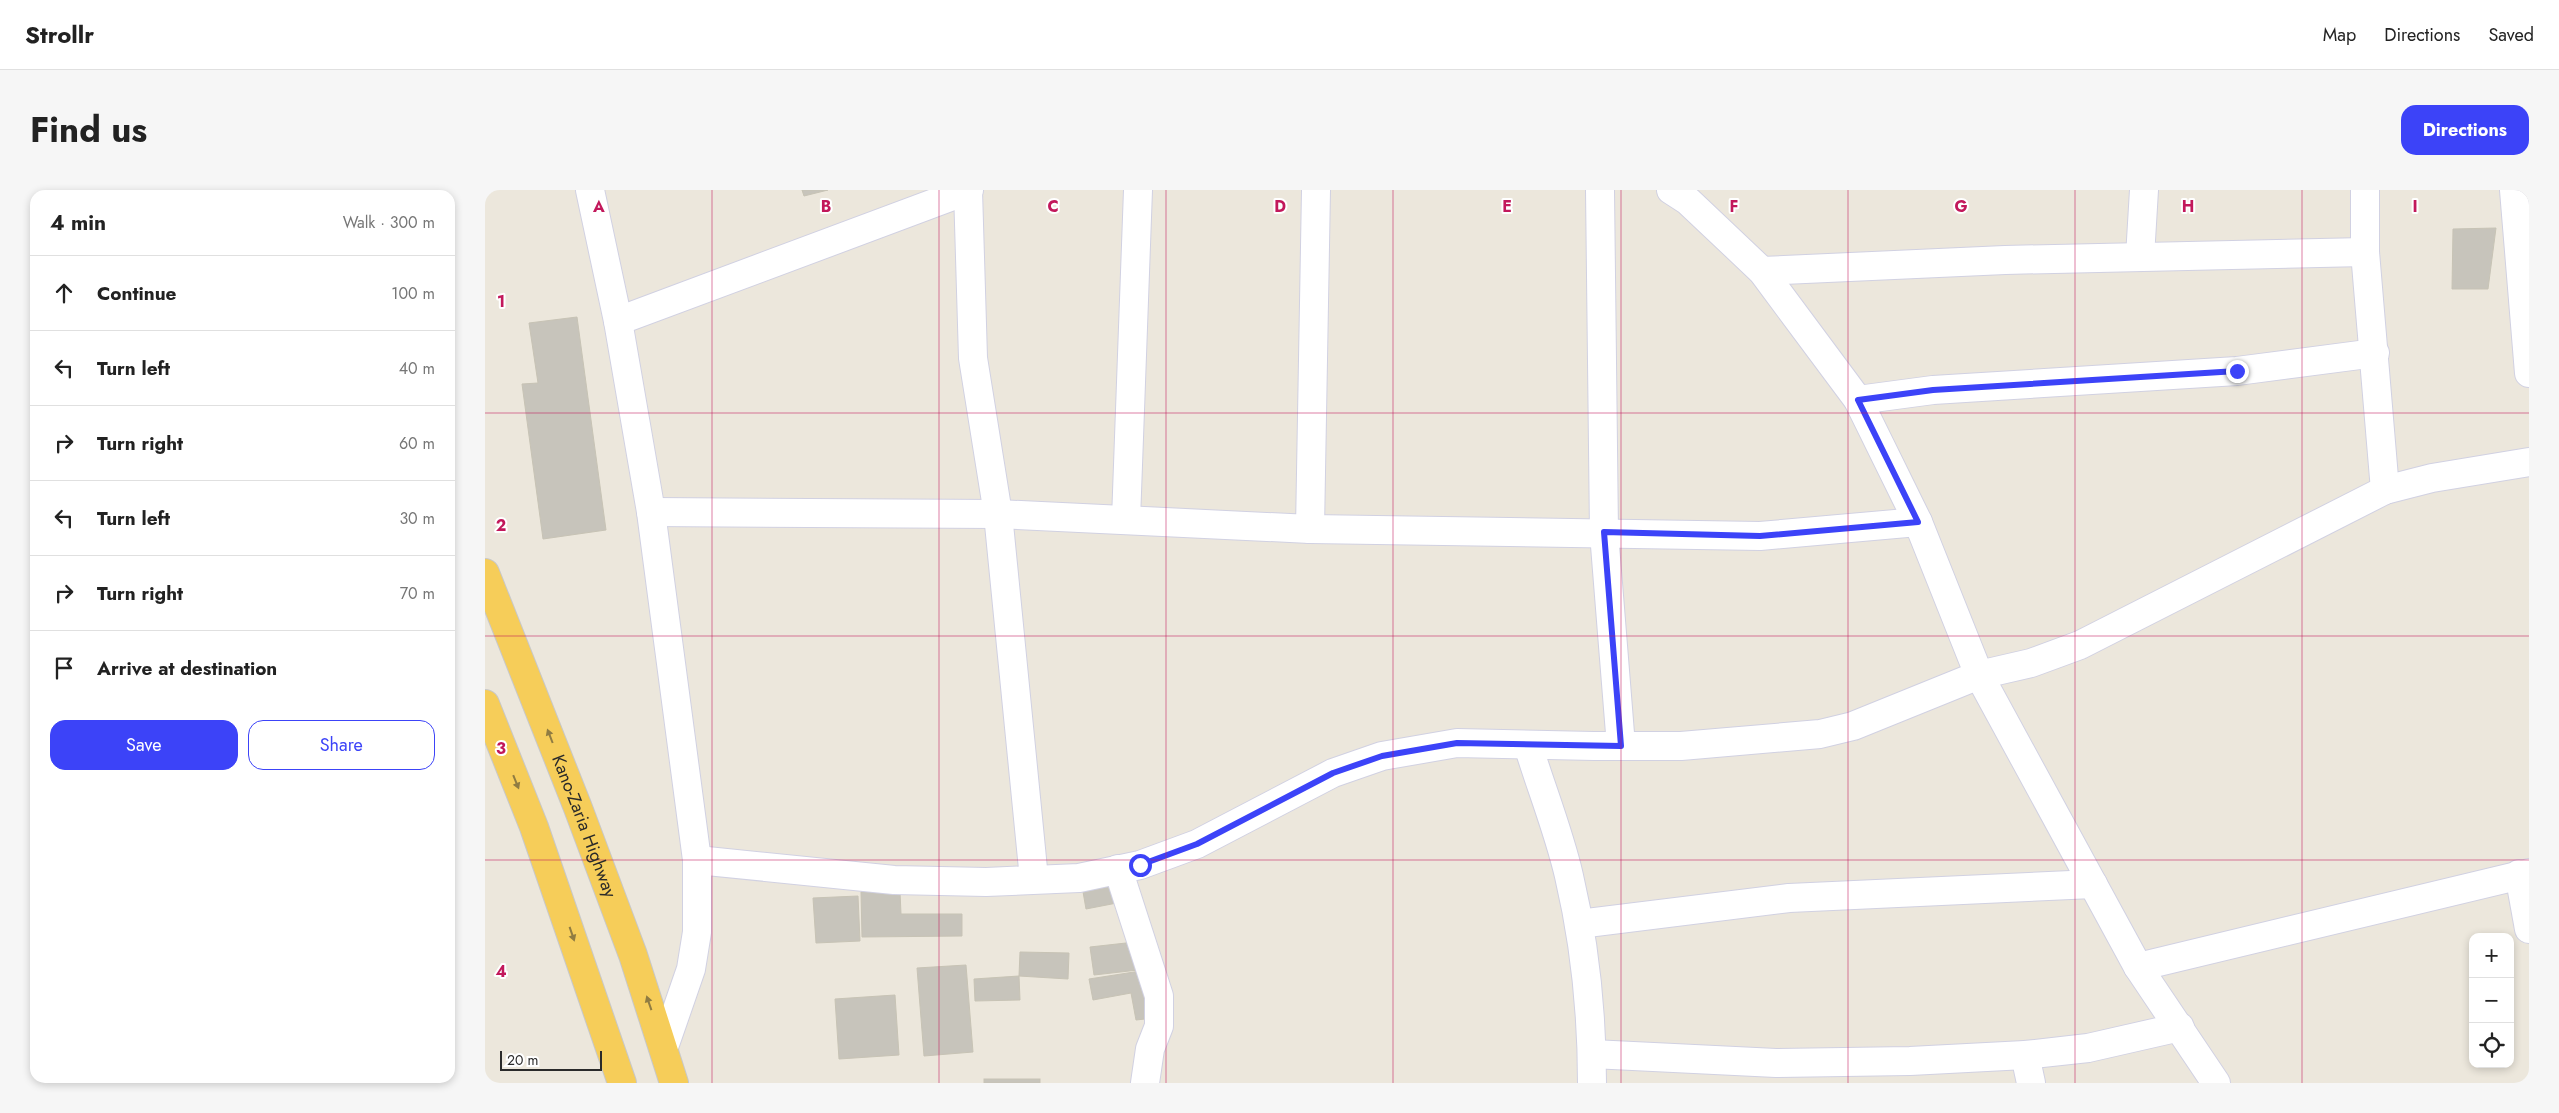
<!DOCTYPE html>
<meta charset="utf-8">
<style>
:root{--surface:#fff;--page:#f6f6f6;--text:#222;--muted:#767676;--line:#e0e0e0;--accent:#3c43f8}
body{margin:0;font-family:Jost,sans-serif;background:var(--page);color:var(--text)}
.controls{position:absolute;right:15px;bottom:15px;display:grid;overflow:hidden;border-radius:10px;box-shadow:0 2px 8px #0003}
.controls button{width:45px;height:45px;display:grid;place-items:center;padding:0;border:0;border-bottom:1px solid var(--line);background:var(--surface);color:var(--text);font:25px sans-serif}
.scale{position:absolute;left:15px;bottom:12px;width:102px;box-sizing:border-box;padding-left:5px;border:2px solid #2a2a2a;border-top:0;font-size:14px;line-height:18px;white-space:nowrap;color:#2a2a2a;-webkit-text-stroke:4px #fff;paint-order:stroke}
.stop{position:absolute;width:15px;height:15px;margin:-11px;border:4px solid #3c43f8;border-radius:50%;background:#fff}
.stop.end{background:#3c43f8;border-color:#fff;box-shadow:0 1px 5px #0008}
.list{margin:0;padding:0;list-style:none}
h2{display:flex;justify-content:space-between;align-items:center;height:65px;margin:0;padding:0 20px;font-size:21px}
h2 small{font-size:16px;font-weight:400;color:var(--muted)}
.list li{display:grid;grid-template-columns:32px 1fr auto;gap:15px;align-items:center;box-sizing:border-box;height:75px;padding:0 20px;border-top:1px solid var(--line)}
.list b{display:block;font-size:19px;white-space:nowrap}
.list em{font-size:16px;font-style:normal;color:var(--muted)}
.actions{display:flex;gap:10px;padding:15px 20px}
.actions a{flex:1;padding:11px 0;border:1px solid var(--accent);border-radius:15px;text-align:center;font-size:18px;color:var(--accent)}
.actions .main{background:var(--accent);color:#fff}
.icon{flex:none;width:28px;height:28px;fill:none;stroke:currentColor;stroke-width:2;stroke-linecap:round;stroke-linejoin:round}
.map{position:relative;flex:none;width:2044px;height:893px;overflow:hidden;border-radius:15px}
header{display:flex;align-items:center;gap:30px;box-sizing:border-box;height:70px;padding:0 25px;background:var(--surface);border-bottom:1px solid var(--line)}
header strong{font-size:24px}
nav{display:flex;gap:28px;margin-inline-start:auto;font-size:18px}
.intro{display:flex;align-items:center;justify-content:space-between;box-sizing:border-box;height:120px;padding:0 30px}
h1{margin:0;font-size:35px}
.button{padding:12px 22px;border-radius:15px;background:var(--accent);color:#fff;font-size:18px;font-weight:700}
main{display:flex;gap:30px;padding:0 30px}
aside{flex:1;background:var(--surface);border-radius:15px;box-shadow:0 2px 8px #0003}
.map>svg:first-child{display:block}
.building{fill:#c7c4bb;stroke:#c7c3b5}
.lines{fill:none;stroke-linecap:round;stroke-linejoin:round}
.minor-casing{stroke:#d1d1e2;stroke-width:30}
.trunk-casing{stroke:#c8c8c8;stroke-width:30}
.minor{stroke:#fff;stroke-width:28}
.trunk{stroke:#f6cd59;stroke-width:28}
.oneway{fill:#907c42}
.route{stroke:#3c43f8;stroke-width:6}
.grid{fill:none;stroke:#c2185b;stroke-width:1;stroke-opacity:0.55}
.labels{text-anchor:middle;dominant-baseline:central;stroke-width:4;stroke-linejoin:round;paint-order:stroke}
.street-label{font-size:18px;fill:#2a2a2a;stroke:#fff}
.grid-label{font-size:16px;text-anchor:middle;font-weight:bold;fill:#c2185b;stroke:#fff;stroke-width:4;stroke-linejoin:round;paint-order:stroke}
</style>
<header>
<strong>Strollr</strong>
<nav><a>Map</a><a>Directions</a><a>Saved</a></nav>
</header>
<div class="intro"><h1>Find us</h1><a class="button">Directions</a></div>
<main>
<aside>
<h2>4 min<small>Walk · 300 m</small></h2>
<ul class="list">
<li><svg class="icon" aria-label="ahead" viewBox="0 0 24 24"><path d="M12 20V5M6 11l6-6 6 6"/></svg><div><b>Continue</b></div><em>100 m</em></li>
<li><svg class="icon" aria-label="left" viewBox="0 0 24 24"><path d="M17 20v-9H6M10 6l-5 5 5 5"/></svg><div><b>Turn left</b></div><em>40 m</em></li>
<li><svg class="icon" aria-label="right" viewBox="0 0 24 24"><path d="M7 20v-9h11M14 6l5 5-5 5"/></svg><div><b>Turn right</b></div><em>60 m</em></li>
<li><svg class="icon" aria-label="left" viewBox="0 0 24 24"><path d="M17 20v-9H6M10 6l-5 5 5 5"/></svg><div><b>Turn left</b></div><em>30 m</em></li>
<li><svg class="icon" aria-label="right" viewBox="0 0 24 24"><path d="M7 20v-9h11M14 6l5 5-5 5"/></svg><div><b>Turn right</b></div><em>70 m</em></li>
<li><svg class="icon" aria-label="arrive" viewBox="0 0 24 24"><path d="M6 21V4h12l-3 4 3 4H6"/></svg><div><b>Arrive at destination</b></div></li>
</ul>
<div class="actions"><a class="main">Save</a><a>Share</a></div>
</aside>
<div class="map">
<svg width="2044" height="893" viewBox="0 0 2044 893">
<rect width="100%" height="100%" fill="#ece7dc"/>
<g class="building">
<path d="M317,0H343L319,6Z"/>
<path d="M2011,38L2003,99H1967L1968,39Z"/>
<path d="M92,127L121,340L58,349L37,194L53,193L44,133Z"/>
<path d="M633,690L637,712L601,719L597,696Z"/>
<path d="M376,702H415L416,724H477V746L377,747Z"/>
<path d="M373,706L375,751L331,753L328,708Z"/>
<path d="M650,752L653,780L609,785L605,757Z"/>
<path d="M535,762L584,763L583,789L534,786Z"/>
<path d="M481,775L488,862L439,866L432,778Z"/>
<path d="M662,780L669,828L651,830L646,803L608,810L604,789Z"/>
<path d="M534,786L535,810L490,811L489,789Z"/>
<path d="M410,805L414,865L354,869L350,809Z"/>
<rect x="499" y="889" width="56" height="4"/>
</g>
<g class="lines">
<defs>
<g id="minor">
<path d="M105,0L133,131L166,322L212,670V742L206,779L179,857"/>
<path d="M483,0L488,168L513,324L549,689"/>
<path d="M1115,0L1119,343L1136,556"/>
<path d="M1186,0L1203,11L1277,81L1373,210L1433,332L1494,485L1653,777L1731,893"/>
<path d="M1880,0V62L1900,300"/>
<path d="M2029,0L2044,183"/>
<path d="M1655,67L1659,0"/>
<path d="M1277,81L1520,70L1880,62"/>
<path d="M133,131L484,0"/>
<path d="M1373,210L1448,200L1752,181L1890,163"/>
<path d="M166,322L513,324L825,339L1275,346L1433,332"/>
<path d="M641,330L653,0"/>
<path d="M825,339L831,0"/>
<path d="M1043,555C1056,598 1074,642 1084,686C1100,754 1107,823 1107,893"/>
<path d="M212,670L409,690L501,692L594,688L655,675L712,654L848,583L897,566L972,553L1109,556H1196L1335,544L1368,536L1494,485L1546,473L1595,455L1900,300L1947,288L2044,272"/>
<path d="M633,679L674,806V836L665,859L660,893"/>
<path d="M2034,684L2044,739"/>
<path d="M1094,734L1304,708L1608,694"/>
<path d="M1653,777L2044,683"/>
<path d="M1107,864L1291,873L1425,871L1540,865L1603,858L1695,837"/>
<path d="M1540,865L1546,893"/>
</g>
<g id="trunk">
<path id="s1" d="M0,383L93,618L148,765L189,893"/>
<path d="M0,514L49,637L137,893"/>
</g>
</defs>
<use href="#minor" class="minor-casing"/>
<use href="#trunk" class="trunk-casing"/>
<use href="#minor" class="minor"/>
<use href="#trunk" class="trunk"/>
</g>
<defs><path id="oneway-solid" d="M-6-.8H1V-3.2L6.5 0L1 3.2V.8H-6Z" transform="scale(1.25)"/></defs>
<g class="oneway">
<use href="#oneway-solid" transform="translate(65 546) rotate(-111)"/>
<use href="#oneway-solid" transform="translate(31 592) rotate(68)"/>
<use href="#oneway-solid" transform="translate(87 744) rotate(71)"/>
<use href="#oneway-solid" transform="translate(164 813) rotate(-109)"/>
</g>
<g class="lines">
<path class="route" d="M655,675L712,654L848,583L897,566L972,553L1136,556L1119,342L1275,346L1433,332L1373,210L1448,200L1752,181"/>
</g>
<path class="grid" d="M227,0V893M454,0V893M681,0V893M908,0V893M1136,0V893M1363,0V893M1590,0V893M1817,0V893M0,223H2044M0,446H2044M0,670H2044"/>
<g class="labels">
<g class="street-label">
<text stroke="none"><textPath href="#s1" startOffset="272">Kano-Zaria Highway</textPath></text>
</g>
</g>
<g class="grid-label">
<text x="114" y="22">A</text>
<text x="341" y="22">B</text>
<text x="568" y="22">C</text>
<text x="795" y="22">D</text>
<text x="1022" y="22">E</text>
<text x="1249" y="22">F</text>
<text x="1476" y="22">G</text>
<text x="1703" y="22">H</text>
<text x="1930" y="22">I</text>
<text x="16" y="117">1</text>
<text x="16" y="341">2</text>
<text x="16" y="564">3</text>
<text x="16" y="787">4</text>
</g>
</svg>
<div class="controls">
<button>+</button>
<button>−</button>
<button><svg class="icon" aria-label="locate" viewBox="0 0 24 24"><circle cx="12" cy="12" r="6"/><path d="M12 2v4M12 18v4M2 12h4M18 12h4"/></svg></button>
</div>
<div class="scale">20 m</div>
<div class="stop" style="left:655px;top:675px"></div>
<div class="stop end" style="left:1752px;top:181px"></div>
</div>
</main>
